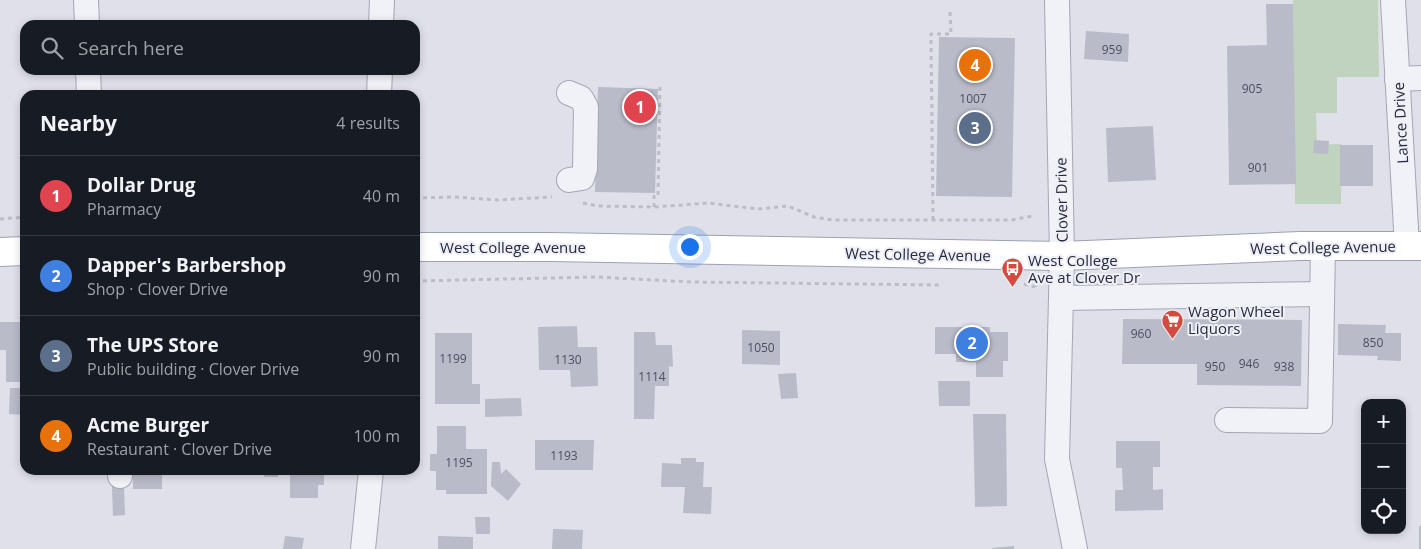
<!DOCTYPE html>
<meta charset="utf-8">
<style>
:root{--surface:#171b24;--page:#20242c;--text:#f1f3f6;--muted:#9ea1a6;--line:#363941;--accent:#0f766e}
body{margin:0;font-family:"Open Sans",sans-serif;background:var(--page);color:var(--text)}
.controls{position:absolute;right:15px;bottom:15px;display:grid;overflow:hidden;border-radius:10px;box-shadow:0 2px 8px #0003}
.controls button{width:45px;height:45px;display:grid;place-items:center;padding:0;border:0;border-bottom:1px solid var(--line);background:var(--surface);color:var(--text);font:25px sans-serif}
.you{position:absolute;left:689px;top:246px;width:18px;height:18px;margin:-12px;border:4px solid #fff;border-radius:50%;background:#1a73e8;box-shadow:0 0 0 8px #1a73e833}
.badge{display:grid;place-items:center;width:32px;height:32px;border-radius:50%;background:var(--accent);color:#fff;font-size:16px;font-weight:700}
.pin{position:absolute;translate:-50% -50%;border:2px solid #fff;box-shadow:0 1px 5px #0006}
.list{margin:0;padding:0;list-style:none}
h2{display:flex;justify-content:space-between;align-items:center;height:65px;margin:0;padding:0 20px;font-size:21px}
h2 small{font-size:16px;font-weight:400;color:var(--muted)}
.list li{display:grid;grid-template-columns:32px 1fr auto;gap:15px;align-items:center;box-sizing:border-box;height:80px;padding:0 20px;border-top:1px solid var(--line)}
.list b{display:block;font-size:19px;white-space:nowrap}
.list p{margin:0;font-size:16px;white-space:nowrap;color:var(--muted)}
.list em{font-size:16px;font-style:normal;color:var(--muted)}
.icon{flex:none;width:28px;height:28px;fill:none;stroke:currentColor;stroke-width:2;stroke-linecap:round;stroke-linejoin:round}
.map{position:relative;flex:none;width:1421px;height:549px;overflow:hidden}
.search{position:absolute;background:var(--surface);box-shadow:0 2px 8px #0003;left:20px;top:20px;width:400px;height:55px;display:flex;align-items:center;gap:12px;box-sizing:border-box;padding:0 18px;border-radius:15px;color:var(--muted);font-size:19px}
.panel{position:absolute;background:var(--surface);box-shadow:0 2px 8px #0003;left:20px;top:90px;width:400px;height:385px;border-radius:15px}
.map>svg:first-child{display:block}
.grass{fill:#c0d3bf}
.building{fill:#b9bbc9}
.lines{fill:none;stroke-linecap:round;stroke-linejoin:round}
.minor-casing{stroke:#a4a6b3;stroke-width:26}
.major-casing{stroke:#9da1b5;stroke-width:30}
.path{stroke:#bcbec7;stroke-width:3;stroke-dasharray:4 4;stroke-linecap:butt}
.minor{stroke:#f1f2f7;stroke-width:24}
.major{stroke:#fff;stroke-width:28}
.labels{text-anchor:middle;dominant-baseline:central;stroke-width:4;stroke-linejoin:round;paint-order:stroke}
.number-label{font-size:12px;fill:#4c4e62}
.street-label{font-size:15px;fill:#272a40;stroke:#eef0f6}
.poi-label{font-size:15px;fill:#272a40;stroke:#eef0f6;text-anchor:start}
</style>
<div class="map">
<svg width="1421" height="549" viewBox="0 0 1421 549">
<rect width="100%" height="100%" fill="#dfe0e9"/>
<path class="grass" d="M1293,0H1378L1379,77H1337V113H1316L1317,145L1341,144V204H1295Z"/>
<g class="building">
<path d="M1266,4H1293L1296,184L1229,185L1227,46L1267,45Z"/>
<path d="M1086,31L1129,34L1128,62L1084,59Z"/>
<path d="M939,37L1015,38L1012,197L936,196Z"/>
<path d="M598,87L658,89L655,193L595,192Z"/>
<path d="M1153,126L1156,180L1108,182L1106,128Z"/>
<path d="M1314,140L1329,141L1328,154L1313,153Z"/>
<rect x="1340" y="145" width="33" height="41"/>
<path d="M1123,319L1302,320L1301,386L1197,385V364H1122Z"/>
<path d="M0,322H25V382H6V350H0Z"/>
<path d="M1338,324L1386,325L1385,333H1401V361L1377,360L1378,356L1338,355Z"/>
<path d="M577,326L578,347H597L598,386L571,387L570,370H539L538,327Z"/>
<path d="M935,327H990V332H1008V361H1003V377H976V362H956V354H935Z"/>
<path d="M742,330L780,331V365L742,364Z"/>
<path d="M634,332H655L656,345H672L673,367L669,366V386H655L654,419H634Z"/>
<path d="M435,333H472V384H480V404H435Z"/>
<path d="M796,373L798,398L781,399L778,374Z"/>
<path d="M938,381H970V406H939Z"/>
<path d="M10,388H25V415L9,414Z"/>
<path d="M521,398L522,416L485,417V399Z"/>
<path d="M973,414H1006L1007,506L975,507Z"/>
<path d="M437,426H466V449H487V494H446V490H436V471H430V454H437Z"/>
<path d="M535,440H594L593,470H535Z"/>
<path d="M1116,441H1160V467H1153V490L1163,489V510L1115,511V490H1123L1122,468H1116Z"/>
<path d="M681,458H696V462H704L703,487H712L711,514L683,513L685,487H661L662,463L681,464Z"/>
<path d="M492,462H500L501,474L506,469L521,484L508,501L491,486Z"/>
<rect x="133" y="470" width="29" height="19"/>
<rect x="264" y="470" width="14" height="7"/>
<path d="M290,470H324V485H318V498H290Z"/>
<path d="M112,487H124L125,515L113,516Z"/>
<path d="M475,517H490V534H476Z"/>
<rect x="1419" y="526" width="2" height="23"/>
<path d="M553,529L583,530L582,549H552Z"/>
<path d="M285,536L304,538L302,549H283Z"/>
<path d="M438,536L473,537V549H438Z"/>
<path d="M1014,546V549H992V548Z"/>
</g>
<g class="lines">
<defs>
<g id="minor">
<path d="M86,0L87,25"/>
<path d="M1057,0L1062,256L1057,459L1075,549"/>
<path d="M1393,0L1407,246"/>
<path d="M381,25L382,0"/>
<path d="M88,70L89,95"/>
<path d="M1397,79L1421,78"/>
<path d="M379,95L380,70"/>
<path d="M569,180L582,178L585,169L586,107L581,98L569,93"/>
<path d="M1061,298L1322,294"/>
<path d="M1227,420L1320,421L1323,246"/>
<path d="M120,470V476"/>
<path d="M363,549L371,470"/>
</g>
<g id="major">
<path d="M415,247H550L1062,256L1300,246H1421"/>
<path d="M0,252L25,251"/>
</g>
</defs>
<use href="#minor" class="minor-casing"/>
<use href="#major" class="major-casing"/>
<g class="path">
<path d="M415,198L455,197L497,200L552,197"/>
<path d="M583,203L598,206L654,207L708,203L758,209L788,206L814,217L833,220H1012L1033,216"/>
<path d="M654,207V196H658L660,86"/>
<path d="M0,219L25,217"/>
<path d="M933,220L931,34H951L950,10"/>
<path d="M415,281L597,277L691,282L940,285"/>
<path d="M1024,284L1035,287L1037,291"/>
</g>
<use href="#minor" class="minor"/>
<use href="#major" class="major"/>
</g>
<defs>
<symbol id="bus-pin" viewBox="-11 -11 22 30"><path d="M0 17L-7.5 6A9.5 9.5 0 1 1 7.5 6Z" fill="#d34a3e" stroke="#eef0f6"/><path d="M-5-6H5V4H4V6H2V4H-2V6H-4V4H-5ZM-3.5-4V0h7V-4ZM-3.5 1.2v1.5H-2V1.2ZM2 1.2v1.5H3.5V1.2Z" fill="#fff"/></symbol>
<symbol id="supermarket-pin" viewBox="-11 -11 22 30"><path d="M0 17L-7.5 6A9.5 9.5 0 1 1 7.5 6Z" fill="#d34a3e" stroke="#eef0f6"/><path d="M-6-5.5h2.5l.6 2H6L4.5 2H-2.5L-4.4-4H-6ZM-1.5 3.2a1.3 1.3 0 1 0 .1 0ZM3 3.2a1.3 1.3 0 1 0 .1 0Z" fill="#fff"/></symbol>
</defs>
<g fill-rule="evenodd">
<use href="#bus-pin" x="1000" y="256" width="25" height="34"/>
<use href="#supermarket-pin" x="1160" y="308" width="25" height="34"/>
</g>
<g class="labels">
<g class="number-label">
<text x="1112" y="49">959</text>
<text x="1252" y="88">905</text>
<text x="973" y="98">1007</text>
<text x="1258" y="167">901</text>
<text x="1141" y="333">960</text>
<text x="1373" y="342">850</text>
<text x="761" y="347">1050</text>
<text x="453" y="358">1199</text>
<text x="568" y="359">1130</text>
<text x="1249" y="363">946</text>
<text x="1215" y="366">950</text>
<text x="1284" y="366">938</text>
<text x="652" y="376">1114</text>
<text x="564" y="455">1193</text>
<text x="459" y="462">1195</text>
</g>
<g class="street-label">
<text transform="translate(1400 123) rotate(-93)">Lance Drive</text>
<text transform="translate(1061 200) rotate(-91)">Clover Drive</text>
<text x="513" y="247">West College Avenue</text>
<text transform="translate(1323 247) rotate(-1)">West College Avenue</text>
<text transform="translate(918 254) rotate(1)">West College Avenue</text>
</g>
<g class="poi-label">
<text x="1028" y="260">West College<tspan x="1028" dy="17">Ave at Clover Dr</tspan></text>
<text x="1188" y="311">Wagon Wheel<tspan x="1188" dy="17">Liquors</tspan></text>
</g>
</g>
</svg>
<div class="controls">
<button>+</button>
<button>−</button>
<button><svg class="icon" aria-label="locate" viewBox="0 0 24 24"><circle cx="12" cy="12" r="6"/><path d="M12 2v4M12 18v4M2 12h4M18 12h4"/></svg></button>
</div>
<div class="you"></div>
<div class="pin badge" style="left:640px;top:107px;background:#e0444e">1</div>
<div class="pin badge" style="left:972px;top:343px;background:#3f7fe0">2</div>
<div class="pin badge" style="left:975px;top:128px;background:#5c6f8a">3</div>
<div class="pin badge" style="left:975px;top:65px;background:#e8710a">4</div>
<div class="search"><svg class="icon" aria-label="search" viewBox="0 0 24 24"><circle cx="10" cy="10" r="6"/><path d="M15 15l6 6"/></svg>Search here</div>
<section class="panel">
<h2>Nearby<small>4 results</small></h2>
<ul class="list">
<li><span class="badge" style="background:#e0444e">1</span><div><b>Dollar Drug</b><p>Pharmacy</p></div><em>40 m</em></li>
<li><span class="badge" style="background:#3f7fe0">2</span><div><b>Dapper's Barbershop</b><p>Shop · Clover Drive</p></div><em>90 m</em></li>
<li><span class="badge" style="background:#5c6f8a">3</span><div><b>The UPS Store</b><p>Public building · Clover Drive</p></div><em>90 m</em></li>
<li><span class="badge" style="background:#e8710a">4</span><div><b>Acme Burger</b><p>Restaurant · Clover Drive</p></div><em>100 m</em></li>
</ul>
</section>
</div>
